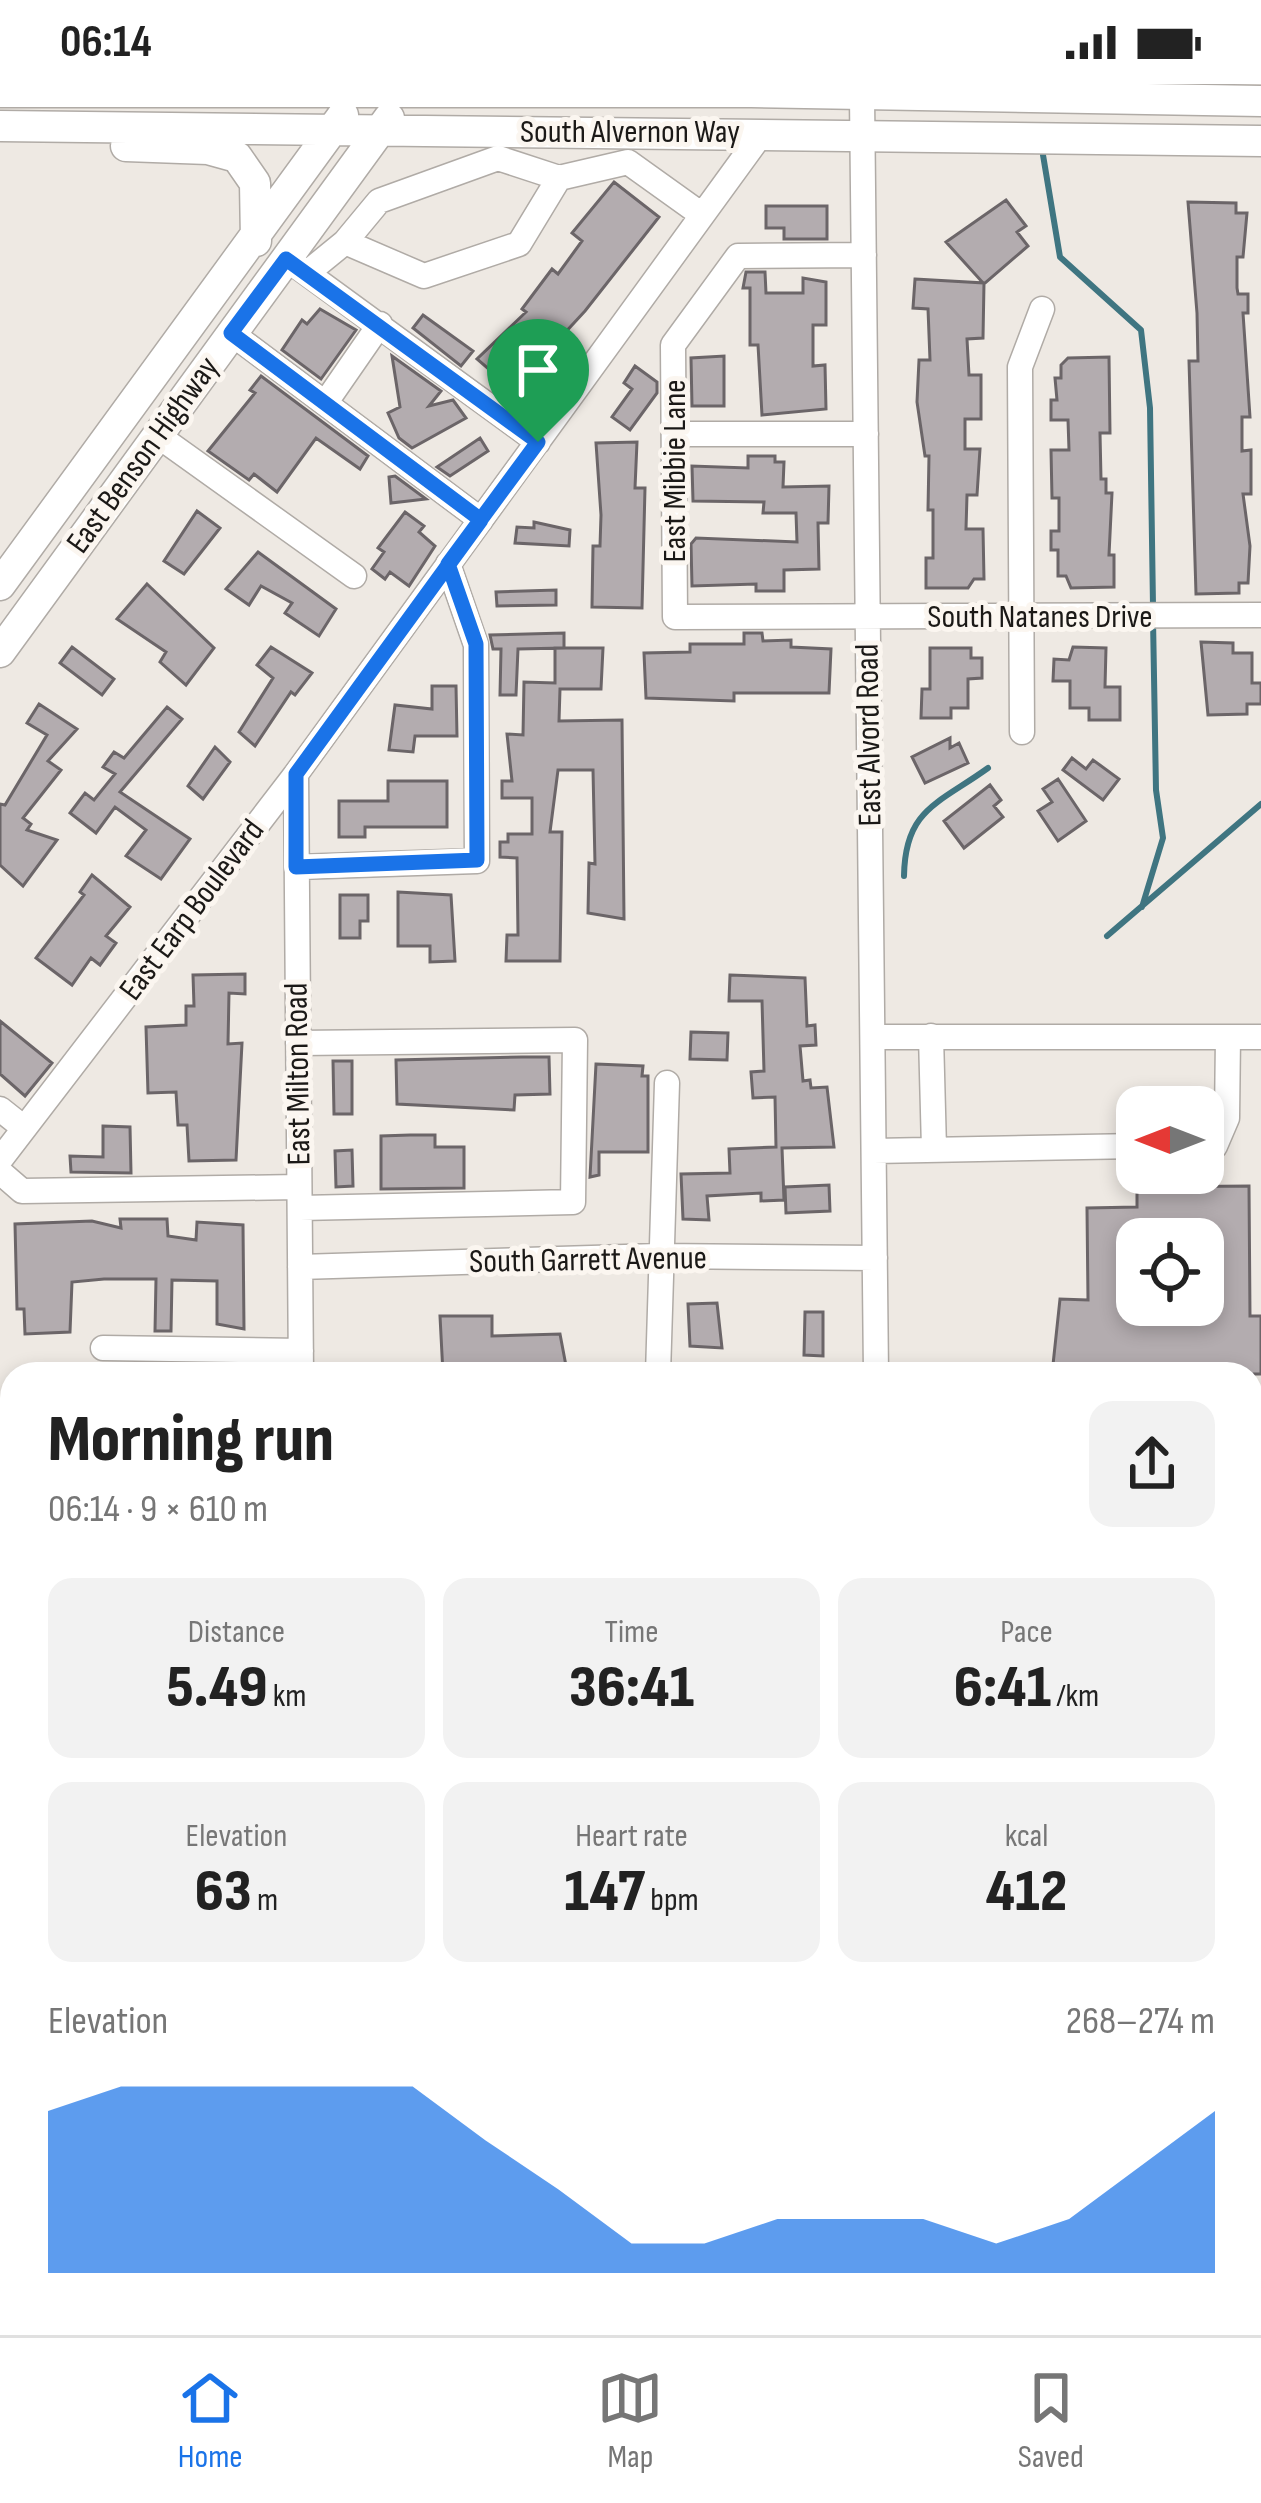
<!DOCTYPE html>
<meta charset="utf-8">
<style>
:root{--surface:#fff;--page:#f2f2f2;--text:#222;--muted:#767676;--line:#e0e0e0;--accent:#1a73e8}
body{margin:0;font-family:"Sofia Sans Condensed",sans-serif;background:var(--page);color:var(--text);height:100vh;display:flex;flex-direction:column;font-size:45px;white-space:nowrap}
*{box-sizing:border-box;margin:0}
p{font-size:39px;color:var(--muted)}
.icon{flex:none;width:66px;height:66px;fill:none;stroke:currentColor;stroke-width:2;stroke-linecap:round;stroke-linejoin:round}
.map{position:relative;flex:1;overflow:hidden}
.sheet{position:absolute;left:0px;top:1278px;width:1263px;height:975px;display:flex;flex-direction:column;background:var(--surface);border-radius:36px 36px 0 0;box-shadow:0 6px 18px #0003}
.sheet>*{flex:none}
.needle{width:78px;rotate:270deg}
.controls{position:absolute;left:1116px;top:1002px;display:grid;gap:24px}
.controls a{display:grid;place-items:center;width:108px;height:108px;border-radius:24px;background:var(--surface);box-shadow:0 6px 18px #0003;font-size:60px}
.pin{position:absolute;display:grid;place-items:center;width:102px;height:102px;color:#fff;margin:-123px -51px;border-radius:50% 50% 50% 0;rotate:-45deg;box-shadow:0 0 12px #0007}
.pin .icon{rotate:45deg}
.round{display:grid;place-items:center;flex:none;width:126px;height:126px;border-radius:24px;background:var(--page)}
.summary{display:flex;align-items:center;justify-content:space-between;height:204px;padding:0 48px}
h1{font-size:66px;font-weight:800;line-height:90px}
.stats{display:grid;grid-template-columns:repeat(3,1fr);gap:18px;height:204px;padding:12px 48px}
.stats div{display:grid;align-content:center;border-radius:24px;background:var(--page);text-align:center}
.stats b{font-size:60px;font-weight:800}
.stats small{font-size:33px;font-weight:400}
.stats p{font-size:33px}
.chart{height:336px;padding:24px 48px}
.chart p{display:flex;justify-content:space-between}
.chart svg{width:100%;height:216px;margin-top:12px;fill:var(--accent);opacity:.7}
.status{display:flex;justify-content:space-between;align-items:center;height:84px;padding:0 60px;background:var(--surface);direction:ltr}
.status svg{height:33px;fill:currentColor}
.tabs{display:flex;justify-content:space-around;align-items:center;height:168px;border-top:3px solid var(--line);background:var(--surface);font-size:33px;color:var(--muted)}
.tabs a{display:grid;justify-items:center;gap:6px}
.tabs .active{color:var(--accent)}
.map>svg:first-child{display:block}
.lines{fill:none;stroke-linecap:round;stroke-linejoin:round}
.stream{stroke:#3f7581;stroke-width:6}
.building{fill:#b3acaf;stroke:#6b6568;stroke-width:3;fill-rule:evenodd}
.minor-casing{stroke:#b0aba6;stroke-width:27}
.major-casing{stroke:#b0aba6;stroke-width:33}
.minor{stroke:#fff;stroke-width:24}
.major{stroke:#fff;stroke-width:30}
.route-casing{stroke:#fff;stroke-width:24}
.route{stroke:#1a73e8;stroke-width:15}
.labels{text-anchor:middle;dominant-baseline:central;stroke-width:10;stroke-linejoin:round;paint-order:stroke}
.street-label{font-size:33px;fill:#1b1917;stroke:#fbf6f0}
</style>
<div class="status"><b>06:14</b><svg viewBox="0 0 49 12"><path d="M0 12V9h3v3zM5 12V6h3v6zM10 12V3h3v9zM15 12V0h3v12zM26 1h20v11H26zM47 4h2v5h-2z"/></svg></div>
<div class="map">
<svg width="1261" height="2251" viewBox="0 0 1261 2251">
<rect width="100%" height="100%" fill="#eee9e3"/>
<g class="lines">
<!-- stream -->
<path class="stream" d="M1043 71 1060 173 1141 246 1150 324 1153 522
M904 792C905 725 938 720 988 684
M1142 823 1163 754 1156 706 1153 535
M1107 852 1261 720"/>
</g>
<!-- building -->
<path class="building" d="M614 98 659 133 585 227 560 254 556 250 521 313 477 275 526 228 522 225 552 185 558 190 582 157 572 149Z
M1006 116 1026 142 1017 148 1028 162 984 200 946 158Z
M1188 118 1236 119V129H1247L1243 173H1237V204L1238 210H1248V229H1243L1250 333H1242V367L1251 366V410H1243L1250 462 1248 499H1239V509L1196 510 1189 277H1198L1197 229Z
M766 122H827V155H784V144H766Z
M746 188H765L766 209H803V194L826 198V241H813V282L825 281 826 325 762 331 758 261H750V204H743Z
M915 195 984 199 983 254 967 255 969 291H981V335H965V365H980L977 411H967L966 445H983L984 495H974L968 504H926V474H933V426H928L929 372H925L917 318 919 276H930L928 225 913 224Z
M320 225 356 246 321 295 282 266 302 236 307 240Z
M423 231 473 267 461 282 413 244Z
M392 272 441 307 429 322 453 316 466 334 412 364 399 354 388 329 400 323Z
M724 272V322H692L691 274Z
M1109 273 1110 349H1100L1101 395H1106V409H1112L1109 471H1114V503L1071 504 1066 492H1058V466H1051V447H1059V414H1052L1051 366H1069L1068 336H1051V316H1057L1055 294H1061V281L1068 274Z
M635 282 657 298V309L630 346 612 333 632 305 624 299Z
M261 292 368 372 360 385 316 354 277 408 254 390 249 396 208 367 255 309 250 306Z
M480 354 488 367 450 392 437 383Z
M637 358 635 404H645L642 524 592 523 593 462H600L601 431 596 359Z
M748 372H775V378H784L783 403 829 402 828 439H818L819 485 784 486V507H756V500L692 502 691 460 696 454 797 458 796 429H763L764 418 693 417 692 382 748 384Z
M395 392 426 415 391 419 389 393Z
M197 427 220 444 184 490 164 477Z
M405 428 424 442 419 448 435 462 409 502 390 488 385 495 372 485 384 468 378 464Z
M534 438 570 446 569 462 515 459 517 443 534 444Z
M258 468 336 525 319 552 285 529 292 519 261 502 249 521 226 505Z
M147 500 214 564 186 601 160 578 166 568 117 535Z
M556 506V521L497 522 496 508Z
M564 549V564L518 565 516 611H500L501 565H493L490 551Z
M744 549H762L763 557 791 556V563L831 565 829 609H734V617L646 614 644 569 690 568V560H744Z
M1201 558 1233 559V569H1252V599H1261V620H1247V630L1208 631Z
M72 563 114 595 102 611 60 579Z
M271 563 312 589 295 611 291 608 255 662 239 648 273 594 257 581Z
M1073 563 1106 564 1105 603H1120V636H1089V624H1070V597H1053L1054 575 1069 576Z
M555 564H603L601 605H560L559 637 622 636 624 835 588 829 589 779 595 780 593 686H558L550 748H562L560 877H506L507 851H518L517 774 500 773V758H508V750H532V714H502V697H512L507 650 523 651 524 598 555 599Z
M930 564H971V574H982V594L968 595V624H951V634H921L922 605H930Z
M432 602H456L457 652H415L413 668 389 666 395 621 432 625Z
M39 620 77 645 48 677 61 686 23 734 31 740 27 746 57 756 23 802 0 781V720L5 721 47 651 27 639Z
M167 623 182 635 120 708 190 755 161 795 126 772 146 746 115 723 96 749 70 729 85 709 94 716 115 690 103 683 114 668 124 674Z
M950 654V664L959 659 968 679 925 699 912 673Z
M215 663 230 678 203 715 188 702Z
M1072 674 1086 685 1093 676 1119 695 1103 716 1063 686Z
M1058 695 1086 737 1058 757 1038 727 1052 718 1043 705Z
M388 697H447V743H365V753H339V717H388Z
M990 701 1001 716 994 722 1003 733 964 764 944 737Z
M92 791 130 823 106 852 116 859 100 881 91 874 72 901 36 874 84 811 80 808Z
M398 808 451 811 455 877 430 878V862H398Z
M340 811H368V837H360V854H340Z
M245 890V910L229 909 228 960 242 959 236 1076 189 1077 187 1041H178L176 1008 148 1009 146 943 186 941V922H194L193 891Z
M730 891 805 894 807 942 815 941 816 961 800 962 803 997 810 996 811 1004 827 1003 834 1063 782 1064 784 1116 761 1117V1109L707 1112 709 1136 683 1135 681 1090 730 1089 729 1065 776 1063 775 1013 753 1014 751 988 764 987 762 917H729Z
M0 937 52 979 25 1012 0 990Z
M691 948 728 949 727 976 690 975Z
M522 973H549L550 1010 515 1011 514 1026 397 1020 396 976Z
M333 977H352V1030H334Z
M596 980 643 982 642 992H648V1068H599V1091L590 1093Z
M103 1042 130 1043 131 1089 71 1088 70 1072 103 1073Z
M410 1051H435V1063H464V1104L381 1105V1052Z
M352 1066 353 1102 336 1103 335 1067Z
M829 1101 830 1127 786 1129 785 1103Z
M1249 1102 1250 1232H1261V1290H1052L1060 1215 1088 1216 1087 1124 1137 1123V1103ZM1137 1155H1203V1230H1137Z
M120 1135H167L168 1152 196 1156 197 1138 243 1141 244 1245 217 1240V1197L172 1196 171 1247H155L156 1195H104L72 1198 70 1248 25 1250 24 1225H17L15 1140 92 1137 121 1144Z
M717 1219 722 1264 690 1262 688 1220Z
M805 1228H823V1272L804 1271Z
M440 1232H492V1252L560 1250 567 1287 443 1290Z"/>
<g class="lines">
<!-- minor casing -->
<g class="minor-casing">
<path id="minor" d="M862 13 876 1290
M345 158 379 117 498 74 559 94
M864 171 738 172 673 261 675 533 1261 531
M297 182 538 358
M307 189 345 158 424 192 519 160 559 94 628 78 702 131
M231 249 481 436
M326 318 380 240
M677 350H866
M157 351 354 492
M1022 648 1020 283 1042 225
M296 690 301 1290
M297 783 477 777 476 561 448 480
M931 952 934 1065
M873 953H1261
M298 959 575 956 573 1118 300 1124
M0 1025 24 1044
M1203 1062H1215L1227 1034 1228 953
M874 1067 1137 1062
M0 1076 296 690 762 49
M0 1088 22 1107 299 1103
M300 1183 658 1172 875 1174
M103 1264 301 1267
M658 1290 667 999
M1251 1596 1261 1581
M0 1750H12
M1251 1930H1261
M307 2241V2251
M792 2241V2251
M886 2241 887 2251
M99 2251V2241
M203 2251V2241"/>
</g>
<!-- major casing -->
<g class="major-casing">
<path id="major" d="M0 8H751L1261 17
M0 42 1261 57
M126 62 208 65 237 73 255 99 256 157
M0 501 343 31
M0 568 389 34"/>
</g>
<!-- minor -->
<use href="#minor" class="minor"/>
<!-- major -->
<use href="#major" class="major"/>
</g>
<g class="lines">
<!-- route casing -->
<g class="route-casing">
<path id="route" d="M538 358 286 175 231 249 481 436 296 690V783L477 776 476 560 448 480 538 358"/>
</g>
<!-- route -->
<use href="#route" class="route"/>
</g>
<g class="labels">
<!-- street labels -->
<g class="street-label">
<text x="630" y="48">South Alvernon Way</text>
<text transform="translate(143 371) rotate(-54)">East Benson Highway</text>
<text transform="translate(675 387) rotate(-90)">East Mibbie Lane</text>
<text x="1040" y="533">South Natanes Drive</text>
<text transform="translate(869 651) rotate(-91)">East Alvord Road</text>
<text transform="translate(192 826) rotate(-53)">East Earp Boulevard</text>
<text transform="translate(298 990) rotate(-91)">East Milton Road</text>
<text transform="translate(588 1176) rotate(-1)">South Garrett Avenue</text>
</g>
</g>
</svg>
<div class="controls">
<a><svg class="needle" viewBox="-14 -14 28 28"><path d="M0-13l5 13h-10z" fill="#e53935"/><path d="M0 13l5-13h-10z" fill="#767676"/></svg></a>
<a><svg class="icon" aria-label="locate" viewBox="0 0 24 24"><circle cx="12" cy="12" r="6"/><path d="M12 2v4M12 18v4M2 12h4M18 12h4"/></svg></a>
</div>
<div class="pin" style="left:538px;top:358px;background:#1e9e55"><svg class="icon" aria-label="arrive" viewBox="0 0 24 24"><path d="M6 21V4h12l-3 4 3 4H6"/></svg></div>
<section class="sheet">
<div class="summary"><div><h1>Morning run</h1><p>06:14 · 9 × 610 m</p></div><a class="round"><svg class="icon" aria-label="share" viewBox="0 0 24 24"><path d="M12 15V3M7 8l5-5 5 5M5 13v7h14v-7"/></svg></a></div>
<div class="stats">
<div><p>Distance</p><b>5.49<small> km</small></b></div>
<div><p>Time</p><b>36:41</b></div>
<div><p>Pace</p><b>6:41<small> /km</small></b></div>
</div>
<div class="stats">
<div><p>Elevation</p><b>63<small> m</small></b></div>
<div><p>Heart rate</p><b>147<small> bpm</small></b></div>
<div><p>kcal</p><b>412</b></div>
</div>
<div class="chart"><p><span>Elevation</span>268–274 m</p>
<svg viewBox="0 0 160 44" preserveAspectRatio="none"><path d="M0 44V11L10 6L20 6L30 6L40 6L50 6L60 17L70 27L80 38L90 38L100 33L110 33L120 33L130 38L140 33L150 22L160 11V44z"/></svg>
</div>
</section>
</div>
<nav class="tabs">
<a class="active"><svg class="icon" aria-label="home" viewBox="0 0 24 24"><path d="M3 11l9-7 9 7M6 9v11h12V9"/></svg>Home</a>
<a><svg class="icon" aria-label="map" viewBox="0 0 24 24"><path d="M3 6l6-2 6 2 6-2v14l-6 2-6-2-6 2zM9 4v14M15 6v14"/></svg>Map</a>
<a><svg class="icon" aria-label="saved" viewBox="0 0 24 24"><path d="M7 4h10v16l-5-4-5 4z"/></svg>Saved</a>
</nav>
